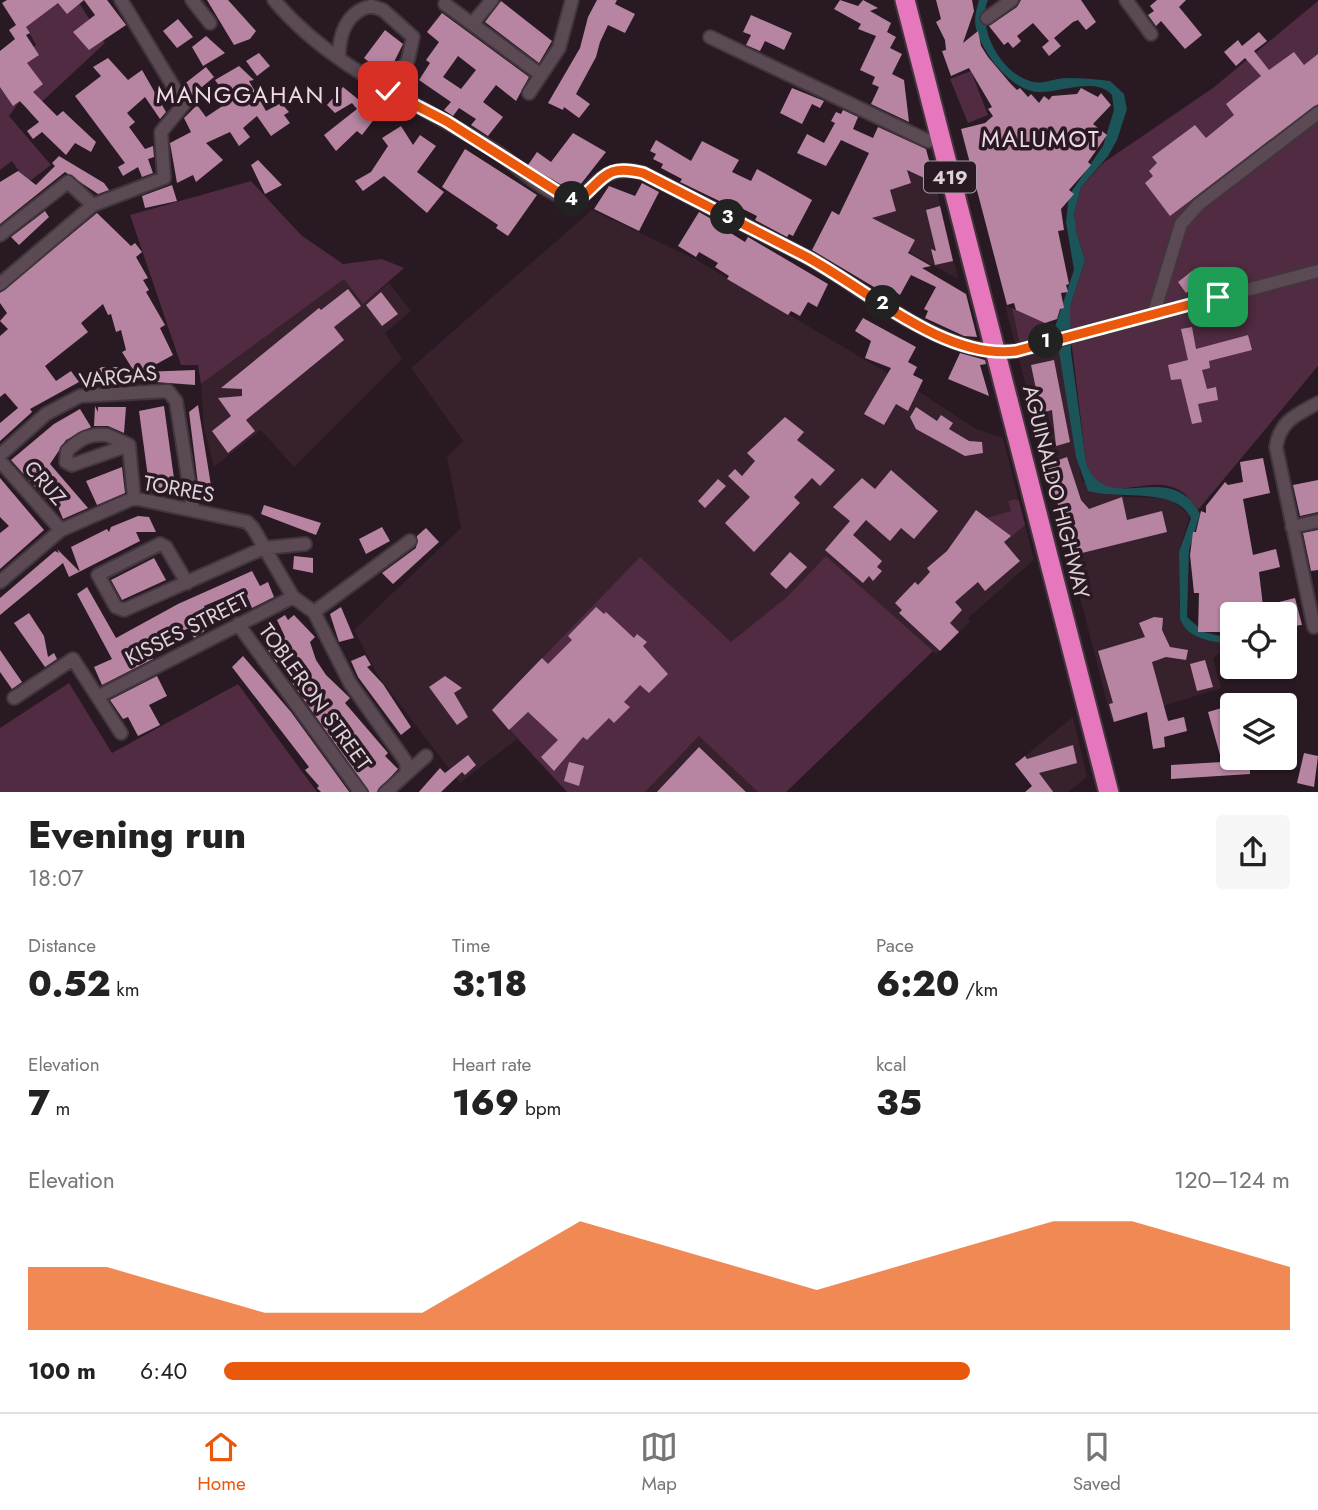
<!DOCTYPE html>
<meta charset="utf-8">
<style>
:root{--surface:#fff;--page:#f6f6f6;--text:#222;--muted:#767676;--line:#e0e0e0;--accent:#ea580c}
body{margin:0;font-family:Jost,sans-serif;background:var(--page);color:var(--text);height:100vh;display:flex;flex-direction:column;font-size:26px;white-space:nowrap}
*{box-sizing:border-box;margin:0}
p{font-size:23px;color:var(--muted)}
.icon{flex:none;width:38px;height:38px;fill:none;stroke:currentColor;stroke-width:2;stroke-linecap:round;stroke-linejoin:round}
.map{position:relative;height:792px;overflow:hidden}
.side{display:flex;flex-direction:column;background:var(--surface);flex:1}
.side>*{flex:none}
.tools{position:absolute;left:1220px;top:602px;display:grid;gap:14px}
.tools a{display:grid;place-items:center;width:77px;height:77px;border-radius:7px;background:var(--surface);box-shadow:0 2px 5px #0004;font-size:35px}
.pin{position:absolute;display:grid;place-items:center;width:60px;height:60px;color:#fff;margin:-30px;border-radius:14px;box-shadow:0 4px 10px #0006}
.km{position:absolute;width:35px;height:35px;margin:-18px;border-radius:50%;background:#222;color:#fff;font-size:19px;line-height:35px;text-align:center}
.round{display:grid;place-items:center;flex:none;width:74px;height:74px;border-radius:7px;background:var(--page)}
.head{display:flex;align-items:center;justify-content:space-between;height:119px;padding:0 28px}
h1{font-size:38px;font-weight:800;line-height:52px}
.metrics{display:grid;grid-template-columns:repeat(3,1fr);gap:10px;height:119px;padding:7px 28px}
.metrics div{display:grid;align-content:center}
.metrics b{font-size:35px;font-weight:800}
.metrics small{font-size:19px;font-weight:400}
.metrics p{font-size:19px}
.chart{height:196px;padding:14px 28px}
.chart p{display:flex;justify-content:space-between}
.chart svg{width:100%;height:126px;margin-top:7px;fill:var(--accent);opacity:.7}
ul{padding:0 28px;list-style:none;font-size:23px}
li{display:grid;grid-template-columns:112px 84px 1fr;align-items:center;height:52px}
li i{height:18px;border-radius:9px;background:var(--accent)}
.menu{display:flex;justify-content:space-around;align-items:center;height:98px;border-top:2px solid var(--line);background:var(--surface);font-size:19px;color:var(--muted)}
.menu a{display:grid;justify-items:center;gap:4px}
.menu .selected{color:var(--accent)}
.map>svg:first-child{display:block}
.built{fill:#36212d}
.green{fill:#502b41}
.water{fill:#1b5459}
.building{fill:#b785a2;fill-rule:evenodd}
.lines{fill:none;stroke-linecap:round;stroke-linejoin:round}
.minor-casing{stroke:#42363d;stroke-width:16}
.highway-casing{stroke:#42363d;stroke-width:23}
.minor{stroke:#5b4953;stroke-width:12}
.highway{stroke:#e777bc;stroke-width:19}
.route-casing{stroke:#fff;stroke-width:14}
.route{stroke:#ea580c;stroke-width:9}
.labels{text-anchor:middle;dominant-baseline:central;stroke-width:7;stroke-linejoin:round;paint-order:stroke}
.shield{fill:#291923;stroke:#a79aa2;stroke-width:2}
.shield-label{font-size:19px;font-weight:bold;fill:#ddd2d8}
.street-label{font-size:21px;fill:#ddd2d8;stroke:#291923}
.neighbourhood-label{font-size:23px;letter-spacing:2px;fill:#f1dae6;stroke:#291923}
</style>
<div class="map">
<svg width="1318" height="793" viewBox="0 0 1318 793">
<rect width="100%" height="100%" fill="#291923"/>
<!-- built -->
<path class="built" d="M869 153 935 183 958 279 839 215Z
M592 210 695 259 918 391 976 429 1003 438 1034 560 968 618 970 622 936 654 933 651 786 792H567L517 739 460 783 378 676 354 630 461 528 447 457 463 441 411 368Z
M344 278 363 304 389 283 411 311 385 333 402 359 294 467 261 430 214 467 204 429 201 384Z
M1005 305 1055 327 1082 482 1126 497 1168 498 1190 515 1179 552V608L1198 638 1231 645 1213 658 1221 688 1112 722Z
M1073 717 1087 777 1068 792H1038L1015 764Z"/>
<!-- green -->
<path class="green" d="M36 0H77L105 43 33 110 19 102 9 116 51 165 27 183 12 161 0 170V74L36 45 19 14Z
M1318 1V366L1198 510C1192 503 1187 494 1179 490 1145 471 1104 513 1086 462L1070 331V307L1085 260 1077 235 1074 214 1081 187 1103 163 1213 88Z
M971 71 988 115 968 123 950 79Z
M251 181 301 235 343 264 382 259 404 268 363 304 344 279 201 384 198 365H181L130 215Z
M1012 308 1048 324V336L1020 344Z
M1015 499 1019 501 1025 525 1011 537 987 518 1011 511 1008 501Z
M826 556 933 651 786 792H758L699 736 645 792H567L492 710 640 557 731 642 787 597Z
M69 683 112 753 238 684 317 792H0V728Z"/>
<!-- water -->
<path class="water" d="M979 0H988C976 28 1002 76 1034 82 1045 84 1055 78 1066 78 1081 78 1096 79 1110 81L1124 94 1127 109 1117 140 1108 156 1081 187 1074 214 1077 235 1085 260 1070 307 1071 352 1086 462C1106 520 1170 455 1200 514L1189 550 1187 617 1204 632 1232 639V645C1211 640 1189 641 1180 619L1179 552 1191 518C1175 486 1118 500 1088 491L1076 457 1055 327 1074 270 1066 222 1069 195 1103 146 1114 110 1112 95C1097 76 1058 93 1038 92 1010 91 977 47 975 22 975 14 977 7 979 0Z"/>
<!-- building -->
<path class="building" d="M7 0H107L126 25 89 50 73 32 95 15 84 0 67 14 58 3 26 27 30 33 26 35 39 55 27 63 43 84 33 92 57 116 63 111 96 142 91 152 75 143 66 155 42 132 33 139 27 131 39 122 20 101 13 106 0 87V51L15 39 9 30 16 25 2 3Z
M207 0H228L256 31 250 39 234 45Z
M597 0H617L615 4 635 14 625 33 608 25 600 42 596 57 576 94 590 104 579 118 564 107 563 110 548 103 580 48 588 17Z
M840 0 858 6 863 0 878 8 870 11 891 23 887 32 896 37 890 48 902 54 892 74 904 80 909 122 871 104 879 87 872 84 875 77 860 70 876 36 858 29 861 24 834 9Z
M936 0H972L974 11 963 43 978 31 981 46 988 57 1010 83 1017 90 1020 88 1028 97 1031 94 1039 103 1044 96 1049 100 1052 96 1077 94 1081 88 1098 97 1101 93 1111 105 1093 124 1107 135 1088 162 1091 165 1069 190 1074 194 1061 209 1064 230 1058 231 1069 284 1066 285 1068 292 1061 293 1064 308 1060 309 1057 319 1045 323 1016 310 1014 303 1007 305 961 129 985 123 993 116 988 109 992 107 969 68 951 76 942 51 946 50 945 40 936 22 941 19Z
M1021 0H1081L1096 22 1086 30 1078 20 1073 22 1054 38 1061 46 1049 56 1042 47 1049 41 1033 23 1017 36 1021 41 1013 48 1008 42 1004 45 989 26 1017 7Z
M1157 0H1186L1179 7 1202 35 1185 49 1161 21 1156 26 1148 15 1154 11 1150 6Z
M501 1 552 41 539 63 485 22Z
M442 13 529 77 516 101 496 85 483 102 503 117 488 136 471 125 476 119 459 108 453 116 444 110 451 102 419 80 430 63 426 60 439 42 427 32ZM458 56 476 70 461 89 443 77Z
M751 15 792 33 784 50 765 41 760 51 746 45 751 35 743 32Z
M178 19 193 37 177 48 163 31Z
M385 30 403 44 387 76 364 58Z
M1259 32 1267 41 1254 51 1269 70 1294 52 1304 65 1318 54V104L1170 216 1145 183 1153 176 1149 171 1157 163 1152 157 1195 125 1206 138 1234 115 1226 104 1261 76 1245 58 1236 66 1224 52 1238 40 1242 46Z
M206 36 225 53 203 66 192 47Z
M259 53 270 66 257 76 246 61Z
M108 58 128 80 142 70 166 112 160 119 145 97 127 113 135 122 129 127 145 149 153 146 154 157 148 159 153 173 142 177 138 167 123 176 118 167 125 163 75 96 101 76 93 67Z
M239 66 254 80 249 81 266 111 281 103 289 112 284 115 290 123 271 136 257 116 243 128 250 137 239 146 230 132 206 143 223 160 196 182 193 175 177 183 170 143 191 132 184 118 197 105 206 117 230 101 215 80Z
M206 67 214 77 190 97 183 85Z
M343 87 364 104 371 95 385 105 362 135 357 131 336 151 324 135 357 109 352 103 335 113 327 105Z
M792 88 824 101 820 108 812 104 802 124 780 113Z
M843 110 858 117 853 129 873 138 878 127 926 149 935 183 907 170 911 183 890 190 896 211 872 218 915 240 908 253 931 266 922 268 966 294 977 337 964 336 925 318 928 311 924 309 936 287 911 275 900 295 897 293 894 299 812 250 832 211 839 215 869 153 841 140 826 166 797 153 807 134 824 143 835 123 831 121 836 112 841 114Z
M401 126 413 145 420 135 436 146 417 172 444 192 427 213 384 176 363 191 355 181 371 172 388 146 382 138Z
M573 133 606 152 577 189 570 190 528 165 537 152 551 162Z
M656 140 691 161 702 141 739 160 732 172 751 181 757 169 812 200 793 236 789 234 787 237 755 220 757 216 737 206 736 209 680 182 682 179 661 168 663 164 653 159 656 154 650 151Z
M465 149 537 195 508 236 496 228 498 225 442 187Z
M59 156 104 183 109 190 98 194 65 172 0 224V182L18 171 36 185 55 166 52 163Z
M258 160 282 185 265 194 251 165Z
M642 183 659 192 639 231 594 209 609 186 635 196Z
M172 185 177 201 145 208 142 196Z
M940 206 953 261 935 265 931 249 936 251 926 210Z
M45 211 49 217 19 245 11 237Z
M699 212 731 230 729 232 745 242 748 237 828 284 817 307 808 302 800 316 791 311 788 315 727 279 729 276 715 267 718 263 699 252 696 257 678 246Z
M97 213 131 246 135 243 142 252 136 257 148 278 143 280 149 290 146 292 165 325 160 328 173 355 142 372 195 370V385L129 380V373L128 379H98V369L102 367H129V373H135L122 352 126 350 121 330 116 332 111 314 108 315 103 304 81 323 88 332 45 366 56 381 71 371 79 382 30 409 32 412 0 441V423L18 408 5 393 0 397V336L8 329 0 321 7 313 0 303V293Z
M1192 271 1201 281 1186 293 1178 282Z
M348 289 361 306 334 327 344 340 246 420 255 431 228 453 212 431 231 416 218 398 242 396V389L221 388 319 308 321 310Z
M381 292 398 314 382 326 366 305Z
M863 318 916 347 908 362 917 367 913 375 923 380 908 411 896 404 884 425 864 414 891 368 865 358 871 341 855 331Z
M1192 327 1196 349 1248 335 1252 350 1209 361 1210 368 1202 370 1207 389 1216 387 1218 400 1198 404 1202 422 1192 424 1181 379 1171 380 1168 365 1188 360 1181 329Z
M960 353 985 360 986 364 980 365 989 396 948 379Z
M1054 360 1070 442 1056 446 1052 410 1034 415 1032 405 1039 403 1031 365Z
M198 405 213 498 200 500 189 412Z
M95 406 98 412V407H126L124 433 108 426H94Z
M164 406 176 493 164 495 150 492 139 411Z
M916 407 937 421 941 415 953 423 949 429 969 441 982 442 983 453 965 456 916 429 910 417Z
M80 409 91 427 66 440 50 464 88 508 63 519 56 502 52 506 11 460 54 424Z
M785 417 804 432 797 440 835 470 820 486 812 478 794 497 800 503 754 552 725 523 750 497 728 476 735 469 742 476 755 461 747 453Z
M1067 457 1081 500 1089 509 1122 497 1127 520 1162 511 1167 532 1078 554 1070 520 1063 523 1047 464Z
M1263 458 1270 493 1243 499 1253 555 1276 549 1280 567 1259 572 1263 606 1295 598 1302 625 1284 627V614L1246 612 1232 614V632H1198L1199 593H1194L1190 555 1193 532H1196L1201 511 1206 513V506L1225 482 1228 485 1243 482 1240 462Z
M122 467 125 493 97 505 86 481Z
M891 470 938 511 914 539 901 528 890 541 866 520 853 535 882 561 877 567 882 571 873 581 869 576 863 583 825 550 850 521 833 507 862 478 875 489Z
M0 478 44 530 0 569V533L9 526 0 517Z
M718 479 726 486 705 508 698 501Z
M1318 480V512L1300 516 1293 485Z
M264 505 321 523 316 535 261 514Z
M976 510 1011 536 1004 542 1020 561 985 591 978 582 955 602 962 610 950 623 959 632 940 651 899 613 902 610 895 603 915 582 918 585 930 572 927 568 947 551Z
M138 516 149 517 156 532H136L140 541 69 577 63 563 0 615V598L55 551 59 553 57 549 80 572 71 547 107 529 109 532 111 527Z
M382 527 390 541 366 554 359 539Z
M426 528 439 542 393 584 382 573 416 548 417 536Z
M1318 530V570L1311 571 1303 533Z
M790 552 807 567 786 589 770 574Z
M294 556 313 558V573L293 569Z
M154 558 166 580 122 600 111 580Z
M252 571 260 586 268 582 274 597 252 608 244 589 204 606 212 626 194 638 189 628 172 636 174 642 152 656 153 659 102 685 94 667 112 659 77 594 87 587 116 638 178 604Z
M341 607 354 638 339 642 330 614Z
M596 607 604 614 606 612 634 638 637 634 647 642 643 646 668 674 649 693 640 685 624 702 630 707 614 723 609 718 587 740 583 737 554 771 541 757 558 740 528 712 509 730 492 710 542 658 548 664 572 640 568 636Z
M29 613 44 636 48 657 54 653 57 659 45 667 14 623Z
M285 615 288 620 294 615 315 637 310 642 316 660 326 675 350 698 345 703 388 753 385 756 398 769 376 793H370L290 680 307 667 291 650 277 663 268 650 285 637 277 620Z
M1154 617 1163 618 1162 630 1170 647 1188 650 1186 660 1166 657 1152 662 1168 721 1184 717 1187 731 1164 737 1165 747 1153 749 1147 712 1114 722 1109 704 1113 703 1098 651 1145 637 1139 623Z
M0 650 22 682 12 689 0 672Z
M365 655 371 665 367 667 383 684 411 727 401 735 358 677 351 661Z
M243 656 291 712 350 793H322L317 788 319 786 305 770 309 767 232 667Z
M1205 660 1213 687 1197 691 1190 664Z
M157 676 167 696 149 705 160 725 138 736 128 717 123 719 110 700Z
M445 676 462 688 454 693 468 717 457 725 429 687Z
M1232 705V758H1241L1243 765H1250V774L1171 779V765L1222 762 1208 712Z
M1073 745 1077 763 1039 773 1054 793H1024L1032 786 1015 764 1025 756 1027 759Z
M699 747 747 793H656Z
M1304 753 1318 756 1314 787 1297 783Z
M468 755 476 765 465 775 462 772 440 793H418L440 768 445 773Z
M569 762 584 766 579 786 564 781Z"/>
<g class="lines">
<!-- minor casing -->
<g class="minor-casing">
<path id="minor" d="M192 0 210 23
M274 0C333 71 421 103 497 152 518 166 543 193 569 199 593 204 592 160 643 173 697 201 751 228 805 256 867 290 944 359 1016 351L1318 271
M1126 0 1151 34
M445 4 541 75
M987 18 1012 0
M472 24 492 0
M710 37 928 141 939 137
M339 57C339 35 346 12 371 6L383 10 413 37 408 60 388 91
M529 93 559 48 572 0
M0 235 68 182 93 205
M0 284 93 205 164 178 161 132 184 104 121 0
M1153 316 1181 224 1199 204 1318 113
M107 435 129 445 72 465 66 462 67 451C80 439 89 433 107 435Z
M129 445 134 498
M0 455 46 414 80 396 168 391 176 401 193 509
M0 461 61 530
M1292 527 1318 521
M0 582 61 530 134 498 247 522 253 528 293 597
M187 583 166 547 160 544 98 575 116 607 124 610 264 548 305 544
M293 597 314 612 350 683 406 762 407 772
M314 612 410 541
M238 624 361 793
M1314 627 1276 447C1280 421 1296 415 1318 403
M99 696 293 597
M14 698 73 659 121 733
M385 793 426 756"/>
</g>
<!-- highway casing -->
<g class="highway-casing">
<path id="highway" d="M905 0 1109 793"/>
</g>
<!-- minor -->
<use href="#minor" class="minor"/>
<!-- highway -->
<use href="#highway" class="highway"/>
</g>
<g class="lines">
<!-- route casing -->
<g class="route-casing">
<path id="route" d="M388 91 446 121 569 199 582 197C605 177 607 164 643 173 697 201 751 228 805 256 867 289 944 360 1016 351L1218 297"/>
</g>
<!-- route -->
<use href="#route" class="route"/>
</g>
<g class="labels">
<!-- shield labels -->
<rect class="shield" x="924" y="161.5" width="52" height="31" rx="5"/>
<g class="shield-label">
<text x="950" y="177">419</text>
</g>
<!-- street labels -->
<g class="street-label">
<text transform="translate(118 377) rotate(-6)">VARGAS</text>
<text transform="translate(45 483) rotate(49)">CRUZ</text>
<text transform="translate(179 489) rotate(10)">TORRES</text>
<text transform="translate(1056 492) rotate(76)">AGUINALDO HIGHWAY</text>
<text transform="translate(187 629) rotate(-27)">KISSES STREET</text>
<text transform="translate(315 697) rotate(54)">TOBLERON STREET</text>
</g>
<!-- neighbourhood labels -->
<g class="neighbourhood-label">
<text x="249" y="95">MANGGAHAN I</text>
<text x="1041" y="139">MALUMOT</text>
</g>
</g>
</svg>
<div class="tools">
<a><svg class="icon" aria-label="locate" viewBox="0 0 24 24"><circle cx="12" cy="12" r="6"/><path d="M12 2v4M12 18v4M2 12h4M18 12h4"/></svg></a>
<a><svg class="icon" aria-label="layers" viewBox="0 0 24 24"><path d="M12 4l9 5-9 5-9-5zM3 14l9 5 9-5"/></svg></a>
</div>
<div class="pin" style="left:1218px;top:297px;background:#1e9e55"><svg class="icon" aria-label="arrive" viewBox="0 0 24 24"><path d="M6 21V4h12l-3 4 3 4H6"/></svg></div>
<div class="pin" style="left:388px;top:91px;background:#d93025"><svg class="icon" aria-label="check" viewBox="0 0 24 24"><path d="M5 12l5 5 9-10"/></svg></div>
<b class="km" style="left:1046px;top:341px">1</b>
<b class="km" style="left:883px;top:303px">2</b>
<b class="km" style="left:728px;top:217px">3</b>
<b class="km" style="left:572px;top:199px">4</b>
</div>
<section class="side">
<div class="head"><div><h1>Evening run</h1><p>18:07</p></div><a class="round"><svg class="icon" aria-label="share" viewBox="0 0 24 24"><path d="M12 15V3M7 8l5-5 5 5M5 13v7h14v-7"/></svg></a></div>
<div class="metrics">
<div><p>Distance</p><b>0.52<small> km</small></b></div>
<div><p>Time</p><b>3:18</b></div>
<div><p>Pace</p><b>6:20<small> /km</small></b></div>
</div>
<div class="metrics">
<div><p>Elevation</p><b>7<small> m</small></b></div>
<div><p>Heart rate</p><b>169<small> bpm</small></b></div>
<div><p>kcal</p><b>35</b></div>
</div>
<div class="chart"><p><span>Elevation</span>120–124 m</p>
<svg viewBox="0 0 160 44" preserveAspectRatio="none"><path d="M0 44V22L10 22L20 30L30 38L40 38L50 38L60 22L70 6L80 14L90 22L100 30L110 22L120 14L130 6L140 6L150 14L160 22V44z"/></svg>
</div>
<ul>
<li><b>100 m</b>6:40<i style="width:70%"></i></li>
</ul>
</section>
<nav class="menu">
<a class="selected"><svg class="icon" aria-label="home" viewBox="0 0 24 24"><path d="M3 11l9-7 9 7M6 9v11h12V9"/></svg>Home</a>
<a><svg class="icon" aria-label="map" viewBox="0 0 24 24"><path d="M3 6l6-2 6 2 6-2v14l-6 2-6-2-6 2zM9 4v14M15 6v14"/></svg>Map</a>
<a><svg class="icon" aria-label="saved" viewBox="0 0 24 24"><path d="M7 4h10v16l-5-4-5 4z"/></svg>Saved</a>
</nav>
